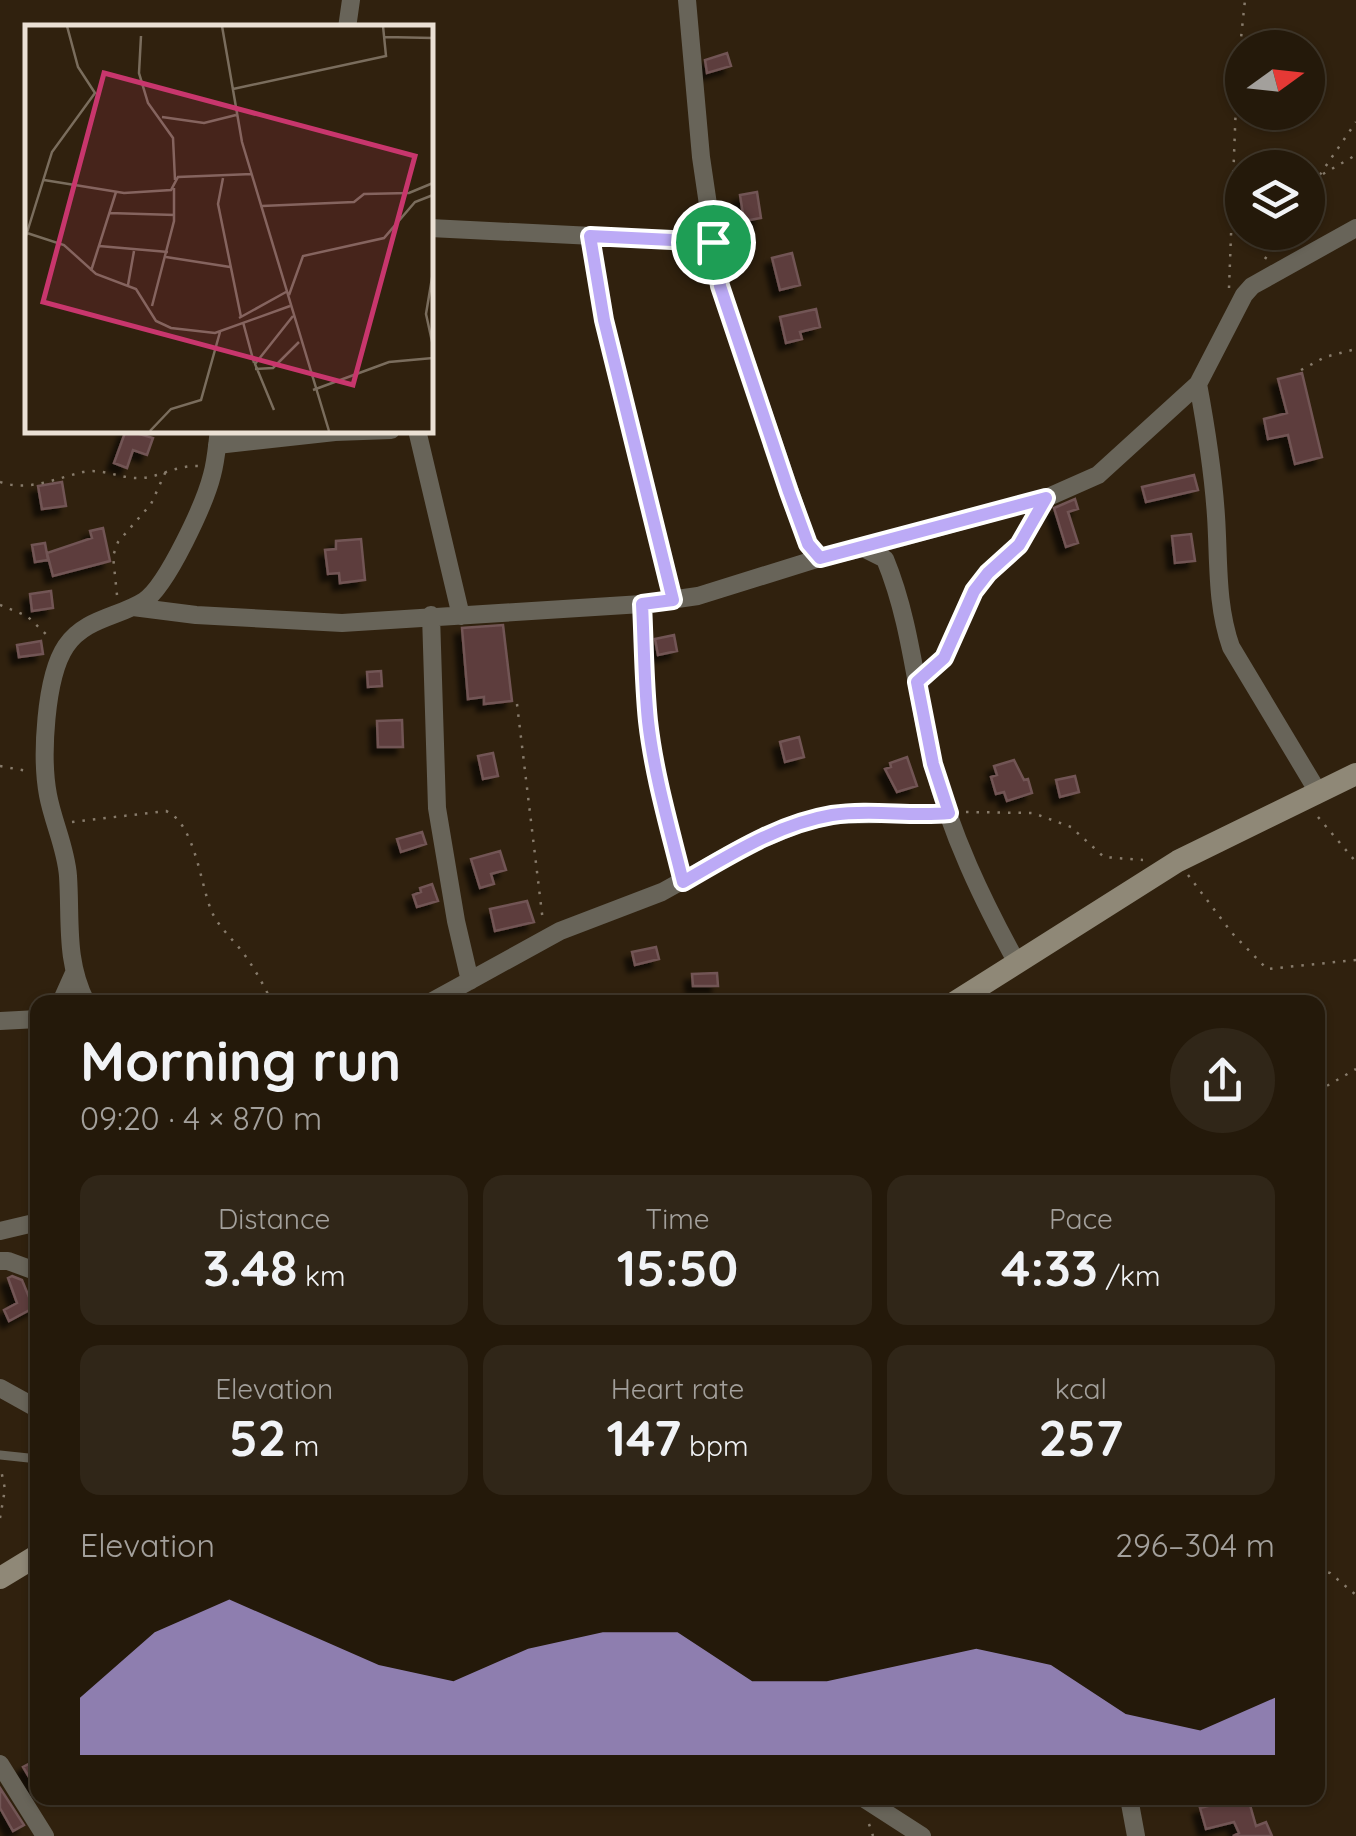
<!DOCTYPE html>
<meta charset="utf-8">
<style>
:root{--surface:#24190a;--page:#302618;--text:#f1f3f6;--muted:#a3a09c;--line:#41382b;--accent:#bcaaf6}
body{margin:0;font-family:Quicksand,sans-serif;background:var(--page);color:var(--text);height:100vh;display:flex;flex-direction:column;font-size:38px;white-space:nowrap}
*{box-sizing:border-box;margin:0}
p{font-size:32px;color:var(--muted)}
.icon{flex:none;width:55px;height:55px;fill:none;stroke:currentColor;stroke-width:2;stroke-linecap:round;stroke-linejoin:round}
.map{position:relative;flex:1;overflow:hidden}
.sheet{position:absolute;left:30px;top:995px;width:1295px;height:810px;display:flex;flex-direction:column;background:var(--surface);border-radius:20px;box-shadow:0 2px 8px #0004,0 0 0 2px var(--line)}
.sheet>*{flex:none}
.needle{width:65px;rotate:75deg}
.controls{position:absolute;left:1225px;top:30px;display:grid;gap:20px}
.controls a{display:grid;place-items:center;width:100px;height:100px;border-radius:50%;background:var(--surface);box-shadow:0 2px 8px #0004,0 0 0 2px var(--line);font-size:50px}
.pin{position:absolute;display:grid;place-items:center;width:85px;height:85px;color:#fff;margin:-42px;border:5px solid #fff;border-radius:50%;box-shadow:0 2px 10px #0007}
.round{display:grid;place-items:center;flex:none;width:105px;height:105px;border-radius:52px;background:var(--page)}
.headline{display:flex;align-items:center;justify-content:space-between;height:170px;padding:0 50px}
h1{font-size:55px;font-weight:700;line-height:75px}
.figures{display:grid;grid-template-columns:repeat(3,1fr);gap:15px;height:170px;padding:10px 50px}
.figures div{display:grid;align-content:center;border-radius:20px;background:var(--page);text-align:center}
.figures b{font-size:50px;font-weight:700}
.figures small{font-size:28px;font-weight:400}
.figures p{font-size:28px}
.chart{height:280px;padding:20px 50px}
.chart p{display:flex;justify-content:space-between}
.chart svg{width:100%;height:180px;margin-top:10px;fill:var(--accent);opacity:.7}
.map>svg:first-child{display:block}
.building{fill:#5d3e3d;stroke:#725555;stroke-width:2.5;filter:url(#shadow)}
.lines{fill:none;stroke-linecap:round;stroke-linejoin:round}
.path{stroke:#877b6b;stroke-width:2.5;stroke-dasharray:2.5 8;stroke-linecap:butt}
.lane{stroke:#686459;stroke-width:9}
.street{stroke:#686459;stroke-width:18}
.secondary{stroke:#8f8877;stroke-width:22}
.route-casing{stroke:#fff;stroke-width:20}
.route{stroke:#bcaaf6;stroke-width:12}
.inset-road{fill:none;stroke:#7a6d5d;stroke-width:2.5}
.view{fill:#c8366d;fill-opacity:0.15;stroke:#c8366d;stroke-width:5}
.inset-edge{fill:none;stroke:#eae0d4;stroke-width:5}
</style>
<div class="map">
<svg width="1356" height="1836" viewBox="0 0 1356 1836">
<defs>
<filter id="shadow"><feDropShadow dx="-7" dy="7" stdDeviation="2.5" flood-color="#0009"/></filter>
</defs>
<rect width="100%" height="100%" fill="#30210e"/>
<!-- building -->
<path class="building" d="M727 53 731 66 707 73 705 60Z
M757 192 761 218 744 221 740 195Z
M792 253 800 285 780 290 772 258Z
M816 309 820 327 800 332 802 339 786 343 780 317Z
M1302 373 1322 457 1295 464 1288 435 1268 439 1264 419 1287 413 1278 379Z
M126 430 153 438 147 455 133 450 127 468 114 463Z
M1194 475 1198 490 1146 502 1142 487Z
M62 482 66 506 42 509 38 486Z
M1075 499 1078 509 1068 512 1078 543 1066 547 1054 508Z
M103 528 110 561 53 576 47 553 92 538 90 531Z
M1191 534 1195 561 1175 563 1172 536Z
M361 539 365 580 340 583 339 573 328 574 325 550 336 549V541Z
M45 543 48 560 35 562 32 545Z
M51 591 53 608 32 611 30 594Z
M503 625 512 701 484 704V697L468 699 462 628Z
M674 635 677 651 658 655 655 639Z
M41 641 43 654 19 657 17 645Z
M381 671 382 686 368 687 367 672Z
M402 720 403 747H378L377 721Z
M799 737 804 757 785 762 780 742Z
M493 753 498 776 483 779 478 756Z
M907 757 917 786 897 792 885 769 891 767 890 763Z
M1014 760 1024 780 1028 779 1032 793 1007 801 1004 792 996 794 991 777 997 775 994 766Z
M1075 776 1079 792 1060 797 1056 780Z
M422 832 426 844 401 852 397 839Z
M500 851 506 870 491 874 494 884 480 888 471 859Z
M432 884 438 901 417 907 413 895 421 892 420 888Z
M527 901 534 922 495 931 490 909Z
M656 947 659 959 635 965 632 952Z
M717 973 718 986H693L692 974Z
M12 1276 22 1280 29 1297 31 1296 37 1306 9 1321 4 1310 17 1303 8 1278Z
M38 1759V1792L23 1767Z
M0 1788 24 1825 13 1831 0 1808Z
M1239 1798H1248L1256 1826 1266 1822 1272 1836H1233L1239 1833 1234 1822 1206 1829 1200 1808Z"/>
<g class="lines">
<!-- path -->
<path class="path" d="M1323 174 1356 155
M1308 192 1356 122
M1265 259 1282 232
M1229 288 1237 76 1245 0
M1301 370 1325 357 1356 349
M0 482C28 492 57 478 83 472 101 468 120 478 137 478 157 479 175 465 198 466
M117 595 113 556 118 542 151 504 166 471
M0 605 27 616 51 639
M643 621 648 724 679 864
M933 670C955 647 958 617 974 591 992 562 1020 549 1036 517
M517 704 543 922
M0 766 27 771
M966 812 1033 813 1071 827 1104 857 1143 860
M1318 817 1356 862
M72 822 166 811C195 824 200 882 211 910 218 927 233 939 244 954 255 969 264 986 272 1002
M1188 875 1232 933 1267 969 1356 960
M1318 1091 1356 1069
M0 1518 5 1489 1 1470
M1318 1570 1330 1573 1356 1595
M869 1824 873 1836"/>
<!-- lane -->
<path class="lane" d="M0 1455 38 1459"/>
<!-- street -->
<path class="street" d="M687 0 701 157 720 286 808 544 820 558 863 548 885 559C912 624 916 696 933 763 950 833 983 901 1017 963
M347 28 351 0
M430 228 713 242
M590 235 604 320 673 600
M1198 384C1206 427 1213 471 1216 516 1219 561 1216 604 1231 647L1318 792
M417 430 461 616
M217 445 335 432 391 430
M863 548 1046 498 1098 475 1198 384 1244 295 1252 286 1356 228
M133 607 196 615 342 623 642 604 698 596 820 558
M431 615 437 808 456 921 470 981
M61 1002 74 973
M86 1002C65 961 71 921 68 876 66 848 53 822 48 795 41 758 45 677 66 646 85 618 119 617 144 601 167 586 205 503 212 475 216 461 217 445 219 430
M431 1002 560 931 662 892 745 846 801 823 833 815 949 813
M0 1021 38 1019
M0 1231 38 1222
M0 1261H8L38 1272
M0 1388 38 1409
M0 1764 45 1836
M863 1798 922 1836
M1129 1798 1136 1836"/>
<!-- secondary -->
<path class="secondary" d="M955 1002 1178 861 1356 774
M0 1578 38 1555"/>
</g>
<g class="lines">
<!-- route casing -->
<g class="route-casing">
<path id="route" d="M590 236 713 242 720 286 789 492 808 544 820 558 1046 498 1019 545 988 573 974 591 944 658 917 682 933 764 949 813C910 817 871 809 832 815 778 824 730 855 683 882 670 829 654 775 648 721 644 682 644 643 642 604L673 600 604 320Z"/>
</g>
<!-- route -->
<use href="#route" class="route"/>
</g>
<!-- overview -->
<g transform="translate(25 25)">
<rect width="408" height="408" fill="#30210e"/>
<path class="inset-road" d="M197 1 217 117 304 406M116 11 114 48 123 78 148 113 150 155M360 12 408 13M208 64 361 31 358 1M137 92 179 98 211 90M198 153 193 179 216 292M19 155 99 168 146 165 153 152 227 149M237 181 329 177 339 169 384 168 408 158M84 188 150 190M2 208 39 220 71 249 111 264 131 296 146 303 190 308 265 281M0 214 27 127 70 68 53 42 42 1M74 221 143 227M141 232 205 242M66 246 91 167M408 247 401 289 408 321M103 260 109 226M264 270 278 231 359 213 390 177 408 170M127 281 149 196V163M214 293 261 267M218 297 229 338M230 344 248 343 274 317M288 365 364 337 408 333M249 385 230 339 268 291M125 406 146 384 176 375 195 307"/>
<path class="view" d="M79 48 390 131 328 360 18 277Z"/>
<rect width="408" height="408" class="inset-edge"/>
</g>
</svg>
<div class="controls">
<a><svg class="needle" viewBox="-14 -14 28 28"><path d="M0-13l5 13h-10z" fill="#e53935"/><path d="M0 13l5-13h-10z" fill="#a3a09c"/></svg></a>
<a><svg class="icon" aria-label="layers" viewBox="0 0 24 24"><path d="M12 4l9 5-9 5-9-5zM3 14l9 5 9-5"/></svg></a>
</div>
<div class="pin" style="left:713px;top:242px;background:#1e9e55"><svg class="icon" aria-label="arrive" viewBox="0 0 24 24"><path d="M6 21V4h12l-3 4 3 4H6"/></svg></div>
<section class="sheet">
<div class="headline"><div><h1>Morning run</h1><p>09:20 · 4 × 870 m</p></div><a class="round"><svg class="icon" aria-label="share" viewBox="0 0 24 24"><path d="M12 15V3M7 8l5-5 5 5M5 13v7h14v-7"/></svg></a></div>
<div class="figures">
<div><p>Distance</p><b>3.48<small> km</small></b></div>
<div><p>Time</p><b>15:50</b></div>
<div><p>Pace</p><b>4:33<small> /km</small></b></div>
</div>
<div class="figures">
<div><p>Elevation</p><b>52<small> m</small></b></div>
<div><p>Heart rate</p><b>147<small> bpm</small></b></div>
<div><p>kcal</p><b>257</b></div>
</div>
<div class="chart"><p><span>Elevation</span>296–304 m</p>
<svg viewBox="0 0 160 44" preserveAspectRatio="none"><path d="M0 44V30L10 14L20 6L30 14L40 22L50 26L60 18L70 14L80 14L90 26L100 26L110 22L120 18L130 22L140 34L150 38L160 30V44z"/></svg>
</div>
</section>
</div>
